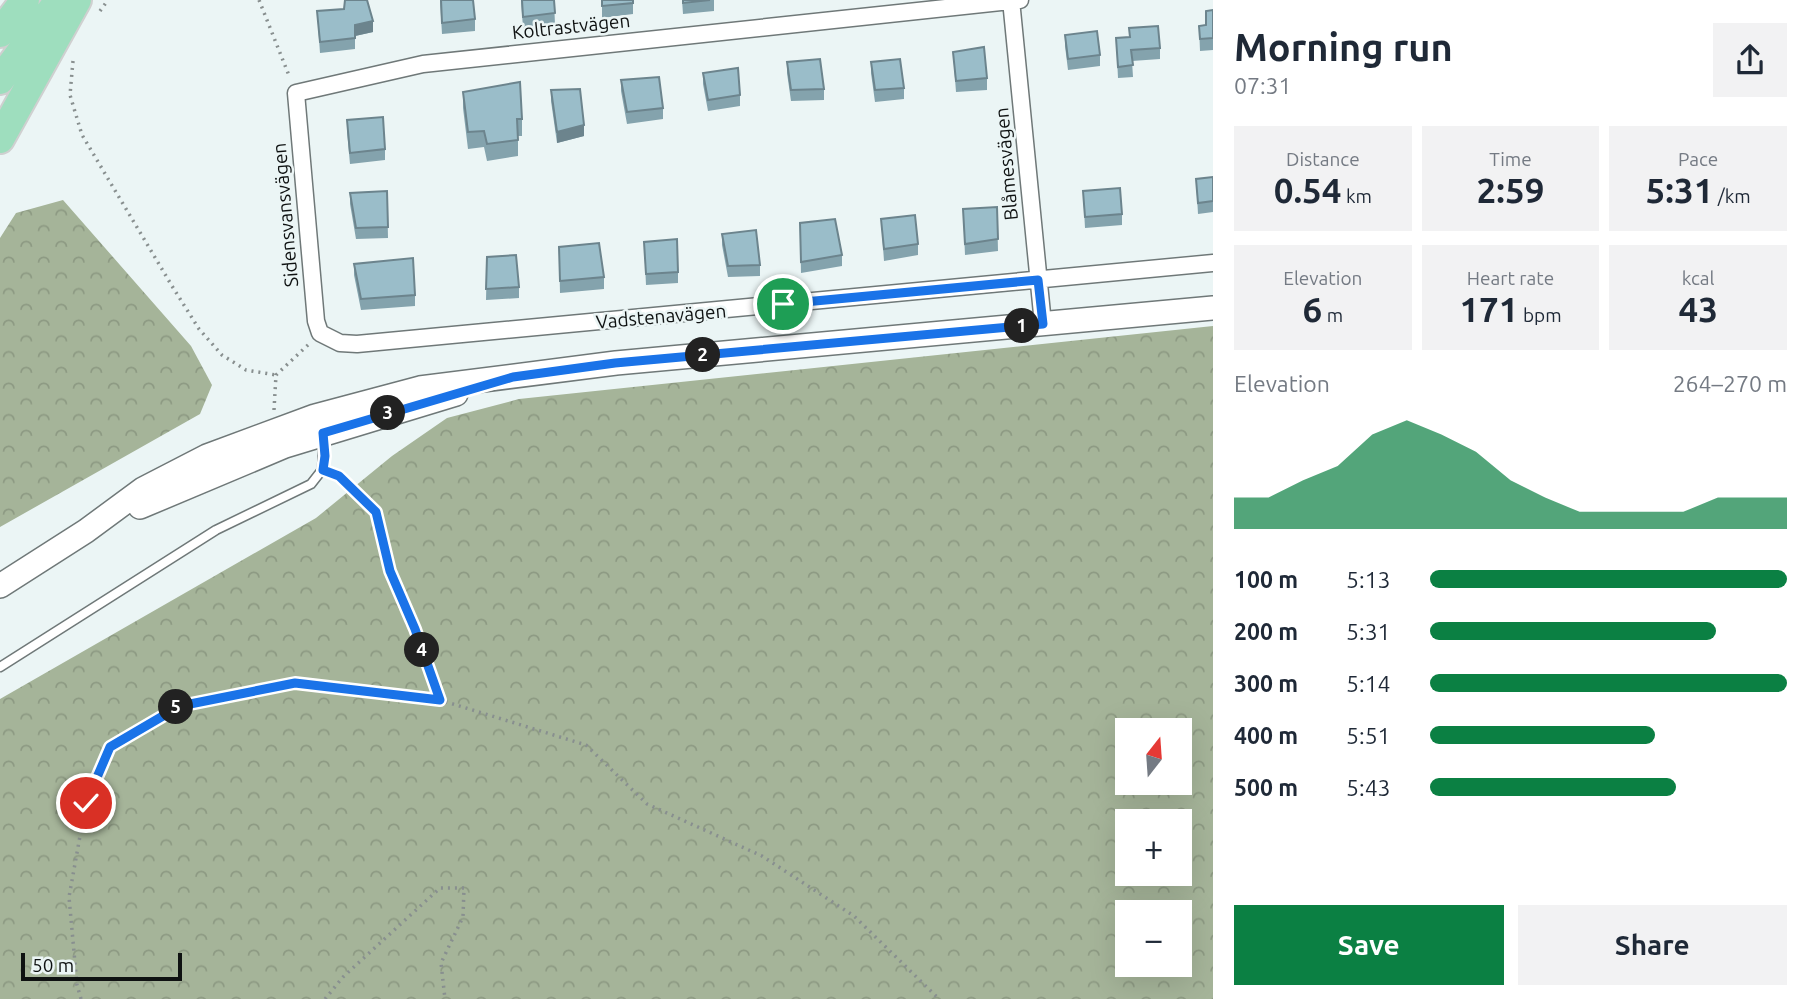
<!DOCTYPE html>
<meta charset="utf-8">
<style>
:root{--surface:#fff;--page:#f2f2f3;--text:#1f2937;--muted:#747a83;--accent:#0b8043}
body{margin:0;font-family:Ubuntu,sans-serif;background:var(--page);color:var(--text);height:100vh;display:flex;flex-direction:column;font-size:26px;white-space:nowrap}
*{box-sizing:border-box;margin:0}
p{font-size:23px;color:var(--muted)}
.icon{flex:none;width:38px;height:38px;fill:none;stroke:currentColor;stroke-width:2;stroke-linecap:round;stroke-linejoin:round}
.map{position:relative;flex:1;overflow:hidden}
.panel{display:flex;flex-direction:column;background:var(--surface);width:595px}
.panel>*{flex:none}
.needle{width:46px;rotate:17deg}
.tools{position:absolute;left:1115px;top:718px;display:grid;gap:14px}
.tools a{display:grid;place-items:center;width:77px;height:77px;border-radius:0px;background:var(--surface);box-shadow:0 7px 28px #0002;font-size:35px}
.scale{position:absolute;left:21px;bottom:18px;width:161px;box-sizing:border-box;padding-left:7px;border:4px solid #0f1212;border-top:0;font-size:19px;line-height:24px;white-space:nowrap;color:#0f1212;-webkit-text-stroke:5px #ebf5f5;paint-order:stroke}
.pin{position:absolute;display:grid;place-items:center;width:60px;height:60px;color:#fff;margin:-30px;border:4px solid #fff;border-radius:50%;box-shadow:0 2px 7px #0007}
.km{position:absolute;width:35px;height:35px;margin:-18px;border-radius:50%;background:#222;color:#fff;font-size:19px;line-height:35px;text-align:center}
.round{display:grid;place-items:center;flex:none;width:74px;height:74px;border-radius:0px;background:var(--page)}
.head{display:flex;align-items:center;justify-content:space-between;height:119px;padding:0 21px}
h1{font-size:38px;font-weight:600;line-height:52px}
.stats{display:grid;grid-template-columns:repeat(3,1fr);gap:10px;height:119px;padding:7px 21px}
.stats div{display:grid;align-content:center;border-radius:0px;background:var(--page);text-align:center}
.stats b{font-size:35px;font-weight:600}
.stats small{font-size:19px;font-weight:400}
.stats p{font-size:19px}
.chart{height:196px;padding:14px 21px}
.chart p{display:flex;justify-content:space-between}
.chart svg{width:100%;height:126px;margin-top:7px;fill:var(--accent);opacity:.7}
.primary-button{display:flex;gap:14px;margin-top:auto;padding:14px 21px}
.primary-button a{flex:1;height:80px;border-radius:0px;background:var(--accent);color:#fff;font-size:28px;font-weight:600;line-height:80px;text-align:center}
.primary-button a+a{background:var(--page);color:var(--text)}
ul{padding:0 21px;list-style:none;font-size:23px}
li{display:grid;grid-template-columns:112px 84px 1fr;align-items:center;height:52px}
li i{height:18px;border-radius:9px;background:var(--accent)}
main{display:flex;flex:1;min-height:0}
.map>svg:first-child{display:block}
.forest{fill:url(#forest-crowns);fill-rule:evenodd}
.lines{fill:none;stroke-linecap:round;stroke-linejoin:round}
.service-casing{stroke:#6f7878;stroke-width:11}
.minor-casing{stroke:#6f7878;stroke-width:19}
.secondary-casing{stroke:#6f7878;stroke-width:26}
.trunk-casing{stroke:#cfd0d0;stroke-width:32}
.path{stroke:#888f8f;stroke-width:3.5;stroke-dasharray:2 5;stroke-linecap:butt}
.service{stroke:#fff;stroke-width:8}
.minor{stroke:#fff;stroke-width:16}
.secondary{stroke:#fff;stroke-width:23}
.trunk{stroke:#9edebe;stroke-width:28}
.wall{fill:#84a3ad}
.shaded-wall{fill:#6c848d}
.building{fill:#9abdc9;stroke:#6c848d;stroke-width:2}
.route-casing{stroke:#fff;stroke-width:14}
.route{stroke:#1a73e8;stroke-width:9}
.labels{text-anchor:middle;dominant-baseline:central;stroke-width:5;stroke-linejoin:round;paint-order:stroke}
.street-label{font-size:19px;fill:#0f1212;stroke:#ebf5f5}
</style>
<main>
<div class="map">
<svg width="1213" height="999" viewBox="0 0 1213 999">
<defs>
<pattern id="forest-crowns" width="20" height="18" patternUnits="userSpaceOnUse" patternTransform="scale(1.75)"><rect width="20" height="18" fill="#a5b499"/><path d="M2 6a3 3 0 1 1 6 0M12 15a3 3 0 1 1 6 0" fill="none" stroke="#8d9a83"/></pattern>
</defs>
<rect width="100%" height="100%" fill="#ebf5f5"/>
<!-- forest -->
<path class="forest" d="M63 200 191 346 212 385 200 414 0 527V238L16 213Z
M1213 326V999H0V699L316 518 392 456 447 418 519 399ZM1127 730H1180V782H1127ZM1127 821H1180V873H1127ZM1127 912H1180V964H1127Z"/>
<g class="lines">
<!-- service casing -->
<g class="service-casing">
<path id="service" d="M0 667 216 530 311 484 322 470 324 437"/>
</g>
<!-- minor casing -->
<g class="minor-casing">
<path id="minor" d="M1011 0 1043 324
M1020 0 423 64 296 93 316 321 320 333 340 343 357 344 1213 263"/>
</g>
<!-- secondary casing -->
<g class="secondary-casing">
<path id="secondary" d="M140 507 285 446 456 394
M0 586 86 531 143 489 207 456 315 416 420 388 616 363 1213 308"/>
</g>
<!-- trunk casing -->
<g class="trunk-casing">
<path id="trunk" d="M0 33 25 0
M0 80 59 0
M0 139 77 0"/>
</g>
<!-- path -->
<path class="path" d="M259 0 290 78
M100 11 108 0
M73 61 70 95 82 135 172 286 199 329 222 355 246 370 276 375
M274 410 276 375 309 344
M333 474 376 512 390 571 415 629 440 700
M81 999 77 985 69 897 86 803 111 747 180 706 295 683 440 700 586 745 647 804 762 856 854 916 939 999
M325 999 343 977 440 888H464L463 917 441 963 445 999"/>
<!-- service -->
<use href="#service" class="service"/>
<!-- minor -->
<use href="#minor" class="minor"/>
<!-- secondary -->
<use href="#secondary" class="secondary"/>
<!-- trunk -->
<use href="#trunk" class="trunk"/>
</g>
<!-- wall -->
<path class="wall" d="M440 0 475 19V31L442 34Z
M521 0H554L555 25 523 28Z
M602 0H633V14L602 18Z
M682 0H714V11L683 14Z
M344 9 373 32 355 36V49L320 53 317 11Z
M1213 10V50L1200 51 1199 26 1206 25V11Z
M1129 28 1160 48V59L1132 61 1133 77 1118 78 1116 38 1129 37Z
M1065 35 1100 55V66L1068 70 1065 46Z
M953 52 987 78V90L956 92Z
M787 62 824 89V100L791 101 787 73Z
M871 62 904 88V99L875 102 871 73Z
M703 73 740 95V106L708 111 703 84Z
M621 80 663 108V119L627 124 621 91Z
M551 90 584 136 557 143 551 101Z
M463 92 522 119V136H518V156L487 161 484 147 468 149 463 108Z
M347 120 385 149V160L350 164 347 131Z
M1213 177V212L1198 214 1196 179Z
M387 191 388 238 356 239 350 204V193Z
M1083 191 1122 214V225L1085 228Z
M997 207 998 251 965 255 963 209Z
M881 219 918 244V255L884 261Z
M800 223 842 255V266L801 273Z
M722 234 760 265V276L728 277 722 245Z
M644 242 678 272V283L646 285Z
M559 247 604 277V289L560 293Z
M487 257 519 287V298L486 300Z
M354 264 415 295V306L361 310 354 275Z"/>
<!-- shaded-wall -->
<path class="shaded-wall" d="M373 21V32L355 36V25Z
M584 125V136L557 143V132Z"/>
<!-- building -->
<path class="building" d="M345 0H367L373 21 355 25V38L320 42 317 11 344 9Z
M441 0H473L475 19 442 23Z
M522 0H554L555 13 523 17Z
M602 0H633V3L602 6Z
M683 0H710L683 3Z
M1213 10V38L1200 39 1199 26 1206 25V11Z
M1158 26 1160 48 1131 50 1133 65 1118 67 1116 38 1130 37 1129 28Z
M1097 31 1100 55 1068 59 1065 35Z
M984 47 987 78 956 81 953 52Z
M820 59 824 89 791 90 787 62Z
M900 59 904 88 875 90 871 62Z
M738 68 740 95 708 100 703 73Z
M659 77 663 108 627 112 621 80Z
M520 82 522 119H517L518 140 487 144 484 131 468 132 463 92Z
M580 89 584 125 557 132 551 90Z
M383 117 385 149 350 153 347 120Z
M1213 177V201L1198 203 1196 179Z
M1120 188 1122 214 1085 217 1083 191Z
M387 191 388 227 356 228 350 193Z
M997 207 998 239 965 244 963 209Z
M915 215 918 244 884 249 881 219Z
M835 219 842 255 801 262 800 223Z
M756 230 760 265 728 266 722 234Z
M677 239 678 272 646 274 644 242Z
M599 243 604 277 560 281 559 247Z
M516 255 519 287 486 289 487 257Z
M413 258 415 295 361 299 354 264Z"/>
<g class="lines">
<!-- route casing -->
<g class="route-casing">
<path id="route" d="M86 803 110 747 180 706 295 683 440 700 415 629 390 571 376 512 339 476 323 470 325 456 323 433 513 377 615 363 1043 324 1038 280 783 304"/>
</g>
<!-- route -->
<use href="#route" class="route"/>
</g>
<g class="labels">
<!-- street labels -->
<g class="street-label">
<text transform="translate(571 26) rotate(-6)">Koltrastvägen</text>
<text transform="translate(1006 164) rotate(-95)">Blåmesvägen</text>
<text transform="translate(285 215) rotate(-95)">Sidensvansvägen</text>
<text transform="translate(661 316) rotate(-5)">Vadstenavägen</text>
</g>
</g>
</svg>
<div class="tools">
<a><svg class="needle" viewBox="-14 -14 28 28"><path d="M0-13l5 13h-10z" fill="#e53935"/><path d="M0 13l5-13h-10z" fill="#747a83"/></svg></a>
<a>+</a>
<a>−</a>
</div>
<div class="scale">50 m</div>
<div class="pin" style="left:783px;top:304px;background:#1e9e55"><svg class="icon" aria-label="arrive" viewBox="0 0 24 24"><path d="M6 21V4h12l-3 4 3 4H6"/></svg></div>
<div class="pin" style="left:86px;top:803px;background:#d93025"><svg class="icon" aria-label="check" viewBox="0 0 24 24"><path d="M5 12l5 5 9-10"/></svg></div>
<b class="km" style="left:1022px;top:326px">1</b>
<b class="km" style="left:703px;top:355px">2</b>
<b class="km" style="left:388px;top:413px">3</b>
<b class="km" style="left:422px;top:650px">4</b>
<b class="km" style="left:176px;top:707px">5</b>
</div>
<section class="panel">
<div class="head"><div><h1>Morning run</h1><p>07:31</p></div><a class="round"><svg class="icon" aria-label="share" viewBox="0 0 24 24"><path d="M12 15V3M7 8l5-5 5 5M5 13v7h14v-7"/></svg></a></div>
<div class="stats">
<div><p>Distance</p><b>0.54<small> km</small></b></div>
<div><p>Time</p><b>2:59</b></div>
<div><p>Pace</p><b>5:31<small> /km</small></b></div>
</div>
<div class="stats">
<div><p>Elevation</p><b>6<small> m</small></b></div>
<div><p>Heart rate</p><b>171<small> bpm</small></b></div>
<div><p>kcal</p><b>43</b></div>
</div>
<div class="chart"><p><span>Elevation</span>264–270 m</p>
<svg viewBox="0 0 160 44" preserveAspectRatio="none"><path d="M0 44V33L10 33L20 27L30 22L40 11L50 6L60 11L70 17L80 27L90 33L100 38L110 38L120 38L130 38L140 33L150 33L160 33V44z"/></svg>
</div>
<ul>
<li><b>100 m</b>5:13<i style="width:100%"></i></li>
<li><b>200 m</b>5:31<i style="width:80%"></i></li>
<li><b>300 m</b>5:14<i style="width:100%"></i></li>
<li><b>400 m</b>5:51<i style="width:63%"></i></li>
<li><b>500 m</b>5:43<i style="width:69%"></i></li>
</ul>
<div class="primary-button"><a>Save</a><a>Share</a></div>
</section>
</main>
